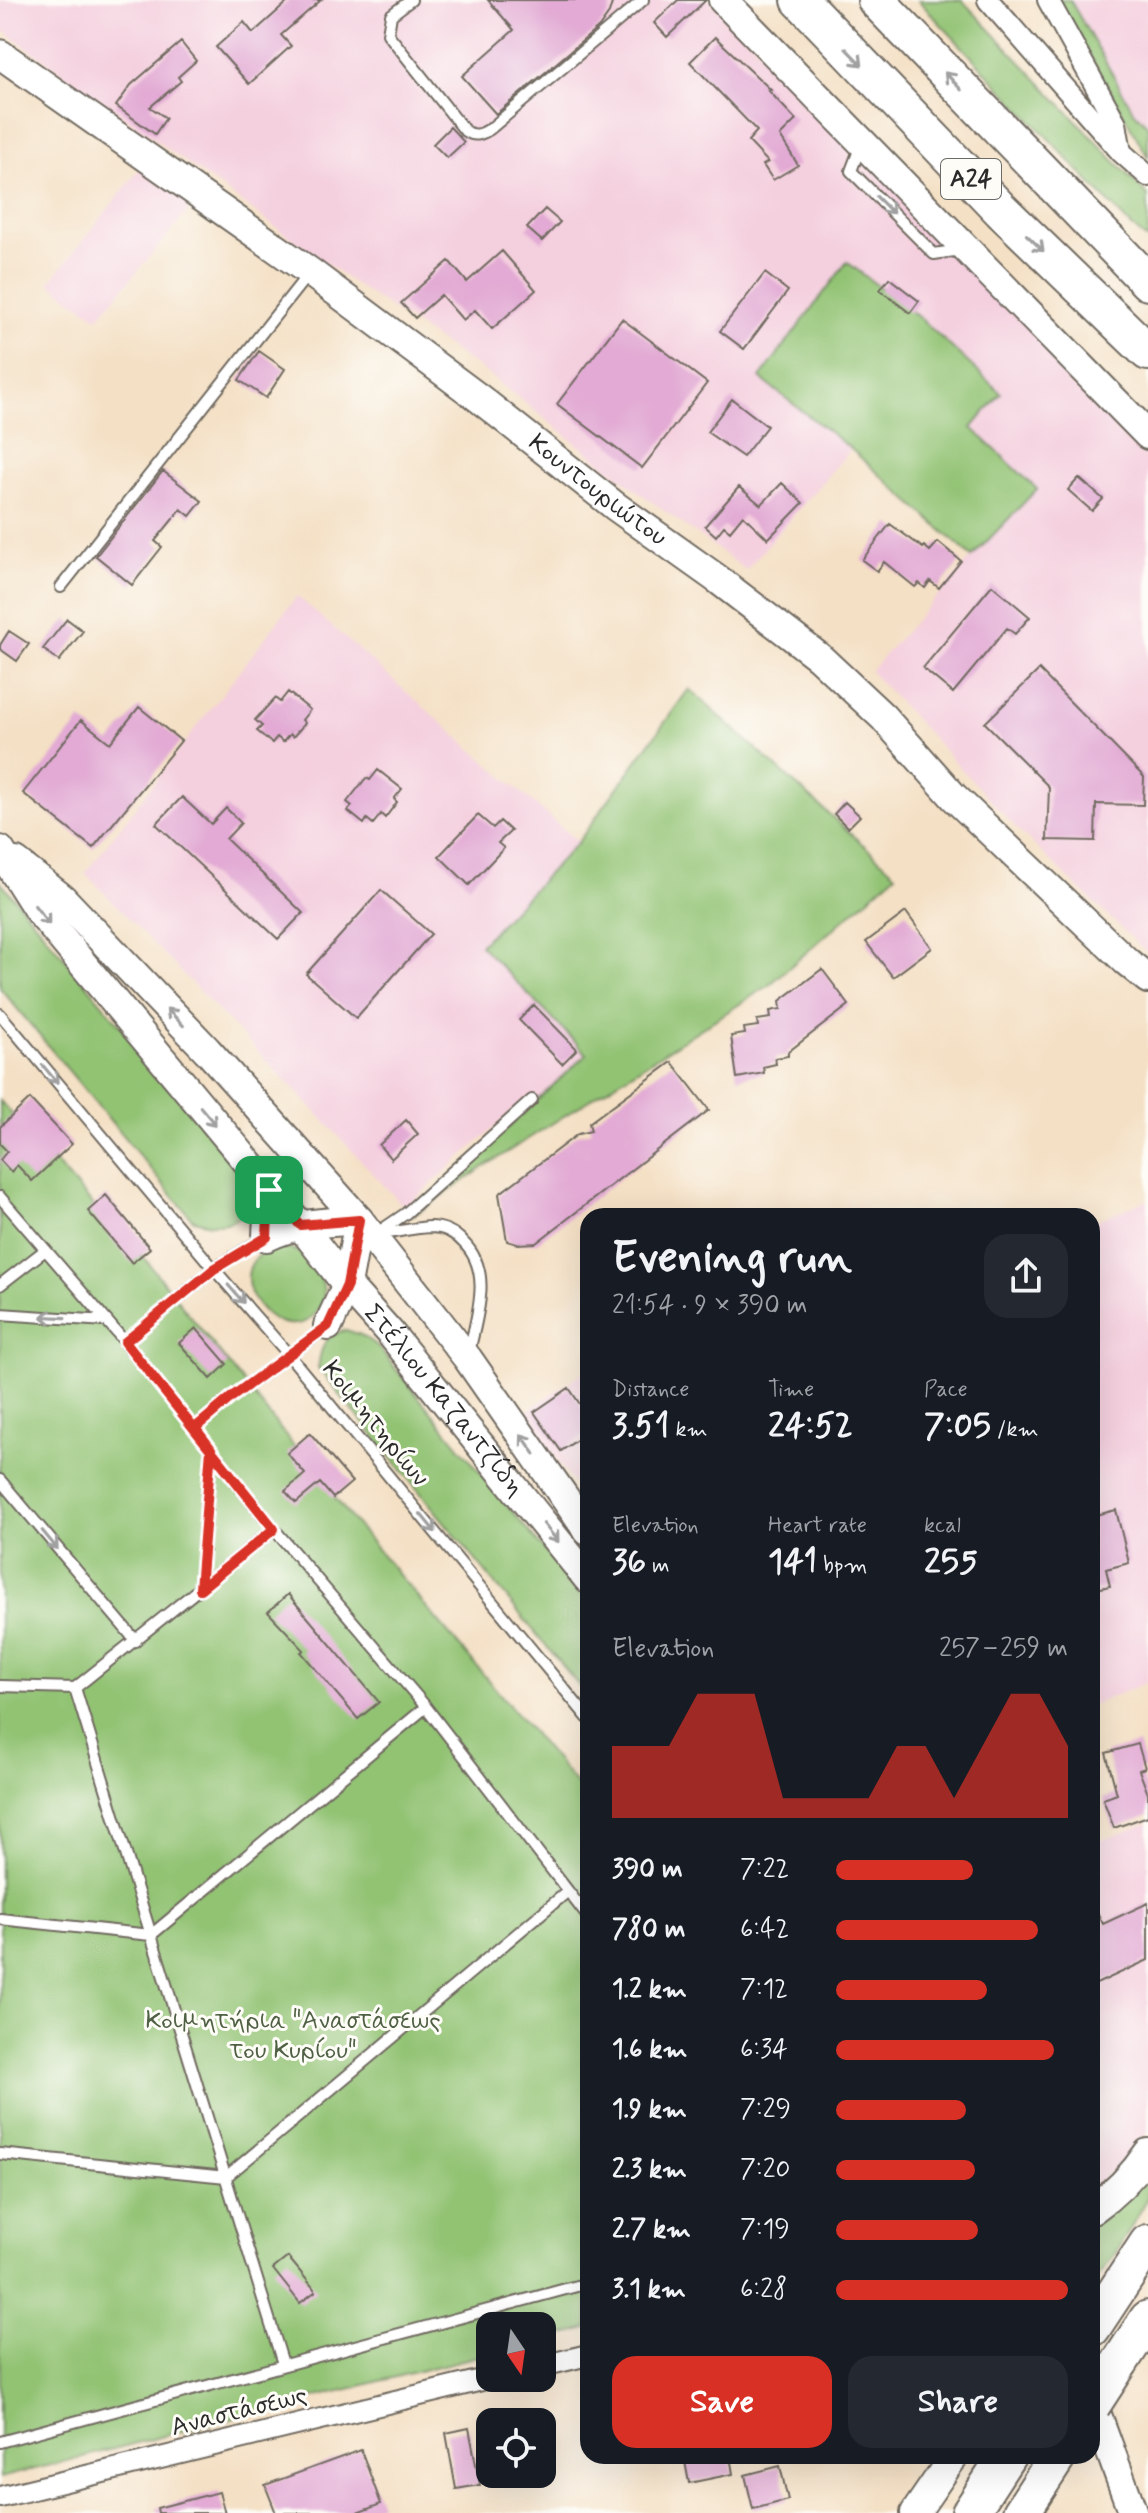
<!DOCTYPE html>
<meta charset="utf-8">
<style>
:root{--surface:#171b24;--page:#242831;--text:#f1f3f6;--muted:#9ea1a6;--accent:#d93025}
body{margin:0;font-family:Mynerve,sans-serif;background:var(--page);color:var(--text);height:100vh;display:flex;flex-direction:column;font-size:30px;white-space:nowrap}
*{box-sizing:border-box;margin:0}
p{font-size:26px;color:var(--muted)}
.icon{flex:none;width:44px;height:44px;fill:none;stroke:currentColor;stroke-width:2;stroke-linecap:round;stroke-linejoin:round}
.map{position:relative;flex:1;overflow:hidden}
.sheet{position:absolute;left:580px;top:1208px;width:520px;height:1256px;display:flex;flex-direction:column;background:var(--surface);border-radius:24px;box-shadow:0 8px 32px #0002}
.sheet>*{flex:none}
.needle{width:52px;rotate:167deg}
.buttons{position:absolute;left:476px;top:2312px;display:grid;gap:16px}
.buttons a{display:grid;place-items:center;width:80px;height:80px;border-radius:16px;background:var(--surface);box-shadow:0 8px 32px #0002;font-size:40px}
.pin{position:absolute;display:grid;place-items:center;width:68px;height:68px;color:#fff;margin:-34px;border-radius:16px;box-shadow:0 4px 12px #0006}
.round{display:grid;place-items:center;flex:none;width:84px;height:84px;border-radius:24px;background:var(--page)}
.summary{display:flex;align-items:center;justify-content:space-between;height:136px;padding:0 32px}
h1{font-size:44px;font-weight:700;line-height:60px}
.metrics{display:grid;grid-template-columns:repeat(3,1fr);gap:12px;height:136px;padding:8px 32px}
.metrics div{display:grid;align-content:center}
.metrics b{font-size:34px;font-weight:700}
.metrics small{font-size:22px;font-weight:400}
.metrics p{font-size:22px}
.chart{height:224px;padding:16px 32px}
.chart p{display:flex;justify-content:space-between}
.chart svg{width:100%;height:144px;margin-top:8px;fill:var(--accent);opacity:.7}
.primary-button{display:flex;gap:16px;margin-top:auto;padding:16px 32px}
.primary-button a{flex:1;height:92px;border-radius:24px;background:var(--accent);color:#fff;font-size:32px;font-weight:700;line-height:92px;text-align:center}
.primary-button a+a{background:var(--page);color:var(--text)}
ul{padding:0 32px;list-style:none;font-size:26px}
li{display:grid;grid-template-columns:128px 96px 1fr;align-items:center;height:60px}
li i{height:20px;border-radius:10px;background:var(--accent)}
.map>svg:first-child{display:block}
.built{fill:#f4cfde}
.green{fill:#92c373;stroke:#5e774f;stroke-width:2}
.building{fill:#e2aad4}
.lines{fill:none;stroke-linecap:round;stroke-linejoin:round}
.lane-casing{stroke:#716a61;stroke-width:14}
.street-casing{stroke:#716a61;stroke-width:24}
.secondary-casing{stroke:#716a61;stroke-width:32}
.highway-casing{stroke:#716a61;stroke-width:40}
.lane{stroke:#fff;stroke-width:10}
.street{stroke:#fff;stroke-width:20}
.secondary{stroke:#fff;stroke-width:28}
.highway{stroke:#fff;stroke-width:36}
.highway-bridge-casing{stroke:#716a61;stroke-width:40;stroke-linecap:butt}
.highway-bridge{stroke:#fff;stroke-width:36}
.oneway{stroke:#a0a0a0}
.route-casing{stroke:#fff;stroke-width:16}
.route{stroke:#d93025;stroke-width:10}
.labels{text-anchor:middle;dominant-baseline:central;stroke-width:6;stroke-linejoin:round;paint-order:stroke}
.shield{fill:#fdfcf7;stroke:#6a6a68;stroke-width:2}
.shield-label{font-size:24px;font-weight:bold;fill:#2b2b2b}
.street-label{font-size:26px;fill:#2b2b2b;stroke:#fdfcf7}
.park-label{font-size:26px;fill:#4f6044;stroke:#fdfcf7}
</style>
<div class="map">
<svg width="1148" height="2513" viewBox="0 0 1148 2513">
<rect width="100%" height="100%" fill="#fdfcf7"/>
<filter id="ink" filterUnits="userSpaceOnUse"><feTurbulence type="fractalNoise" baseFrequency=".0125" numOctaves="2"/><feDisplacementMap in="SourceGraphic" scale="16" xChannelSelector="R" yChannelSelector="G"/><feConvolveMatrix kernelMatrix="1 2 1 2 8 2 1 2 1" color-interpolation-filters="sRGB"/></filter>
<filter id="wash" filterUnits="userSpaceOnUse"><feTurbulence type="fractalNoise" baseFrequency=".006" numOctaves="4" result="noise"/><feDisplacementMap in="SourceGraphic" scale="32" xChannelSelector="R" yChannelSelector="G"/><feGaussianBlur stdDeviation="1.8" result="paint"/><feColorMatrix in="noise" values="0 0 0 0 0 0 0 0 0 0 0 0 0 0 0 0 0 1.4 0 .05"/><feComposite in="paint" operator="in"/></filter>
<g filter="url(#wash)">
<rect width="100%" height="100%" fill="#f4e0c5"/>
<!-- built -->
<path class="built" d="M0 0H710L1148 448V954L1019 831 870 671 972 557 1037 489 972 428 1001 393 760 379 851 449 746 570 648 499 485 372 349 280 0 28Z
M1058 0H1148V157L1145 154Z
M143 165 195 203 98 318 49 283Z
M297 596 578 842 480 945 587 1054 535 1103 529 1096 405 1208 317 1113 85 873Z
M1148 1200V1682L1092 1705V1222Z
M588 1369V1504L524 1413Z
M1148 1823V2131L1125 2161 1092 2189V1844Z"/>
<!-- green -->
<path class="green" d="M918 0H962L1148 196V240L1130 225Z
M1058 0H1070L1133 110 1148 126V157Z
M847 262 922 320 1001 393 972 428 1037 489 972 557 851 449 760 378Z
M689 689 896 874 768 986 487 1165 413 1216 587 1054 480 945 578 842Z
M0 881 249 1179C256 1219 226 1232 192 1219L0 988Z
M0 1101 93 1205 137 1249 360 1529 588 1798V2328L542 2340V2326H490V2353L0 2478Z
M275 1248C283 1248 291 1248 299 1252 315 1261 330 1287 321 1305 287 1365 206 1268 275 1248Z
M346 1330 361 1335 377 1346 588 1604V1697L318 1368C321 1347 324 1335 346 1330Z
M1148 2170V2198L1115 2254 1092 2286V2216Z"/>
<g id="blocks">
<!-- building -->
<path class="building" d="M290 0H321L281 35 291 46 249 84 216 47 244 22 253 33Z
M488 0H613L609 13 599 27 496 114 462 76 514 30Z
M678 0H706L667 37 654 23Z
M715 37 771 90 769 91 796 120 780 136 798 165 773 180 763 165 768 162 748 141 757 131 690 62Z
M181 42 196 61 178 77 181 81 150 107 166 118 155 134 116 106 131 85Z
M450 127 464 142 447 158 433 144Z
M545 209 560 222 542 241 527 228Z
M502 251 536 290 492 329 475 310 463 320 441 295 415 318 401 303 449 261 467 282Z
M765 273 788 291 744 349 720 331Z
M889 278 919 301 910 313 880 290Z
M622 319 707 383 642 468 557 404Z
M259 351 285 369 266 398 239 380Z
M732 399 767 426 743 457 707 432Z
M163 471 202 501 190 516 181 509 155 541 162 547 132 585 96 556Z
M1079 478 1103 499 1092 511 1068 490Z
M782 483 803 503 768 539 743 515 730 531 724 526 716 536 705 526 739 487 761 505Z
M890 524 923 548 924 546 930 551 938 542 961 561 939 588 930 581 925 588 919 583 915 587 884 562 877 571 862 560Z
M992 585 1030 617 1015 634 1007 628 953 693 923 668Z
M67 619 83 631 59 661 43 649Z
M9 631 29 644 17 661 0 649V645Z
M1039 670 1144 777 1143 805 1096 804 1095 841 1047 840 1049 787 985 723Z
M288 692 310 710 302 720 305 723 293 737 290 734 283 742 277 737 272 743 257 731 262 726 255 720 275 698 280 702Z
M139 707 181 741 93 848 23 793 81 720 110 743Z
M378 770 402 789 394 799 397 802 385 818 381 814 373 824 367 819 364 824 348 811 352 806 347 802 366 778 370 780Z
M182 797 211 824 226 808 241 823 226 839 303 913 278 939 156 824Z
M845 802 860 816 848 828 834 814Z
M478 815 493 828 500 821 511 831 498 843 504 848 469 885 439 856Z
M381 890 431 934 356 1018 306 974Z
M906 912 932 948 893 977 866 942Z
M822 969 849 1005 788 1052V1056L775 1058 776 1064 763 1067 764 1073 737 1078 731 1036 745 1034 744 1028 758 1026 757 1020 771 1018 770 1011 781 1009 780 1001Z
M534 1005 577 1049 562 1064 519 1020Z
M672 1062 709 1110 536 1243 517 1244 507 1241 499 1194 578 1134 591 1131 589 1123Z
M30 1099 72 1144 32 1181 17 1165 11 1172 0 1160 7 1151 0 1144V1127Z
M406 1120 418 1134 391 1159 379 1145Z
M106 1195 150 1248 132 1263 88 1211Z
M196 1328 227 1364 211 1379 179 1343Z
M569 1388 588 1416V1432L561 1451 534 1412Z
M310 1433 352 1482 333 1498 320 1483 296 1503 285 1491 305 1474 287 1453Z
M1116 1510 1129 1563 1106 1569 1110 1586 1092 1590V1516Z
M288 1594 379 1702 358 1719 301 1652 304 1650 268 1612Z
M1138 1744 1145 1768 1139 1770 1148 1794V1816L1114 1828 1103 1799 1117 1794 1106 1753Z
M1092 1902 1103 1924 1148 1903V1960L1092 1986Z
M288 2257 316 2291 300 2303 273 2269Z
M469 2428 480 2485 456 2489 446 2433Z
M361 2450 381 2504 357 2513H276L265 2485Z
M684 2456H730L733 2474 689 2483Z
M780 2466 788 2500 753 2509 745 2475Z
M219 2492 225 2513H158L157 2508Z"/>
</g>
</g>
<g filter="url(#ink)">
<use href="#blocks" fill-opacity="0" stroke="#716a61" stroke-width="2"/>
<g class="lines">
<!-- lane casing -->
<g class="lane-casing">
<path id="lane" d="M411 0 391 15 388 34 465 131C475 137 480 135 490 129L643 0
M861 145 851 171 934 254 961 250
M61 587 309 273
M0 1014 214 1269 289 1355 588 1718
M0 1197 125 1342 274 1529 426 1707 588 1917
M377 1233 405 1214 532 1100
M375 1235C393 1233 412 1228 430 1227 443 1227 455 1233 463 1242 494 1272 476 1317 469 1353
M0 1285 44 1251
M0 1314 106 1321
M125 1342 214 1269 264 1238
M195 1428 233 1396 327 1327
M0 1480 136 1641
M200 1589 211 1449
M0 1686 75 1688 274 1529
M75 1688 283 2364
M0 1919 151 1935 426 1707
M0 2154 226 2177 567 1892
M0 2442 588 2283"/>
</g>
<!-- street casing -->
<g class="street-casing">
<path id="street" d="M988 0 1121 152 1148 176
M1048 0 1116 123 1121 152
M542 2366 588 2355
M0 2497 490 2378"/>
</g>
<!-- secondary casing -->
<g class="secondary-casing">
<g id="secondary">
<path d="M723 0 1148 435"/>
<path id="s1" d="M0 54 310 272 480 399 615 506 716 578 819 657 883 717 954 797 1126 961 1148 979"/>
<path id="s2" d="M0 850 38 910 300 1225 347 1285 390 1333 588 1579"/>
<path d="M16 862 62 898 207 1050 359 1220 468 1359 588 1531"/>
<path d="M269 1190 267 1237C295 1222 327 1223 359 1220"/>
<path d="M328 1326 347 1285 359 1220"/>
<path d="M1092 2210C1115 2194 1132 2177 1148 2153"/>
<path d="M1092 2401 1133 2513"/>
<path d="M915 2513 954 2456"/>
</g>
</g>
<!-- highway casing -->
<g class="highway-casing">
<path id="highway" d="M800 0 1001 210 1148 352
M876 0 1148 282
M1092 2328 1148 2243
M1120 2362 1148 2319
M970 2513 1007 2456
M1021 2513 1058 2456"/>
</g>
<!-- lane -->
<use href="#lane" class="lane"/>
<!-- street -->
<use href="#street" class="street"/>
<!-- secondary -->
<use href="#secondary" class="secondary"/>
<!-- highway -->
<use href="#highway" class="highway"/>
<!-- highway-bridge casing -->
<g class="highway-bridge-casing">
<path id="highway-bridge" d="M1092 2405 1120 2362"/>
</g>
<!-- highway-bridge -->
<use href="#highway-bridge" class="highway-bridge"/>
</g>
<!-- one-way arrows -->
<defs><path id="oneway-shaft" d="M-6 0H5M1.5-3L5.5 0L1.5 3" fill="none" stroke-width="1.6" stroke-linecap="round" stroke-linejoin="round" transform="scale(2)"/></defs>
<g class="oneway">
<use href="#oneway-shaft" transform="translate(854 57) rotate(46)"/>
<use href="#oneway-shaft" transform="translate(953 81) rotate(-133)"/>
<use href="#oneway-shaft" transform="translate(885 205) rotate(45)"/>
<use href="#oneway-shaft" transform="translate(1035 243) rotate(44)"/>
<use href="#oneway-shaft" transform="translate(42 915) rotate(52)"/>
<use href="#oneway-shaft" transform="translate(175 1017) rotate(-134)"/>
<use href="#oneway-shaft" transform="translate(50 1074) rotate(50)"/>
<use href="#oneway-shaft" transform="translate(208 1116) rotate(50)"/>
<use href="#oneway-shaft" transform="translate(236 1294) rotate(49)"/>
<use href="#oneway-shaft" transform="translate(53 1317) rotate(-177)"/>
<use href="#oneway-shaft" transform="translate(528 1444) rotate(-125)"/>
<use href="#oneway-shaft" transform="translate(428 1523) rotate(51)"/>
<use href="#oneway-shaft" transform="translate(551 1533) rotate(51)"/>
<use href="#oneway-shaft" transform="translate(50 1540) rotate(50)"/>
</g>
</g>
<g class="lines" filter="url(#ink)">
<!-- route casing -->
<g class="route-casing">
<path id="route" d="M269 1190 267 1237 214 1269 125 1342 274 1529 200 1589 211 1449 195 1428 233 1396 328 1326 347 1285 359 1220 300 1225 269 1190"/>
</g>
<!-- route -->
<use href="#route" class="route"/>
</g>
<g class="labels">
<!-- shield labels -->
<rect class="shield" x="941" y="159" width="60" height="40" rx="6"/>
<g class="shield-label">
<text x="971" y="179">Α24</text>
</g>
<!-- street labels -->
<g class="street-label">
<text stroke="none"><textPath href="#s1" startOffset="740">Κουντουριώτου</textPath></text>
<text stroke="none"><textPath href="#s2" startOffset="708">Στέλιου Καζαντζίδη</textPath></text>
<text transform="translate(375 1424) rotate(51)">Κοιμητηρίων</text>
<text transform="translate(239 2412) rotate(-14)">Αναστάσεως</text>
</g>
<!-- park labels -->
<g class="park-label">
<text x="293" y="2021">Κοιμητήρια "Αναστάσεως<tspan x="293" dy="30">του Κυρίου"</tspan></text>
</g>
</g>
</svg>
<div class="buttons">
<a><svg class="needle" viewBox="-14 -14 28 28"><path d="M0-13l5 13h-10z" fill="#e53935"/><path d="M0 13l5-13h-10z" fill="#9ea1a6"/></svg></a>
<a><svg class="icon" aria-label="locate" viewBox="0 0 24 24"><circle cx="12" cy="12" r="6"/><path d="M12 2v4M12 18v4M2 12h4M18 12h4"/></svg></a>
</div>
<div class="pin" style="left:269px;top:1190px;background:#1e9e55"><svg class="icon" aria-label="arrive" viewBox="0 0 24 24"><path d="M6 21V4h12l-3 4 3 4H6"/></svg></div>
<section class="sheet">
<div class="summary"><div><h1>Evening run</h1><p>21:54 · 9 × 390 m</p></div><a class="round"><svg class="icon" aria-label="share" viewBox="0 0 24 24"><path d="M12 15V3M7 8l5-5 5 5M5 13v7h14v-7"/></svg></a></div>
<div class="metrics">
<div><p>Distance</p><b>3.51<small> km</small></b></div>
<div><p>Time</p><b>24:52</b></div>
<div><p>Pace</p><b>7:05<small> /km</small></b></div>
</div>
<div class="metrics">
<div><p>Elevation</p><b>36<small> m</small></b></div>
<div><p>Heart rate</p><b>141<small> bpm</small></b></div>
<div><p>kcal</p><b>255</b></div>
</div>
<div class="chart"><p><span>Elevation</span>257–259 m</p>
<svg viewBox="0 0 160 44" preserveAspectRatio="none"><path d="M0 44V22L10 22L20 22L30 6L40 6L50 6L60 38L70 38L80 38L90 38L100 22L110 22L120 38L130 22L140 6L150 6L160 22V44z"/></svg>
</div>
<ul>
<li><b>390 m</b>7:22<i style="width:59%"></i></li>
<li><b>780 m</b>6:42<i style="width:87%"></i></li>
<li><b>1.2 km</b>7:12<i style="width:65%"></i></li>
<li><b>1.6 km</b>6:34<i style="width:94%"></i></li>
<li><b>1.9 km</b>7:29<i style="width:56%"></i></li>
<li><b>2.3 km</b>7:20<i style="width:60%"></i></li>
<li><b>2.7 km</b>7:19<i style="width:61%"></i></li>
<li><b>3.1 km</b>6:28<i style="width:100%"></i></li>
</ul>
<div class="primary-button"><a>Save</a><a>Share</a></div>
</section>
</div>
